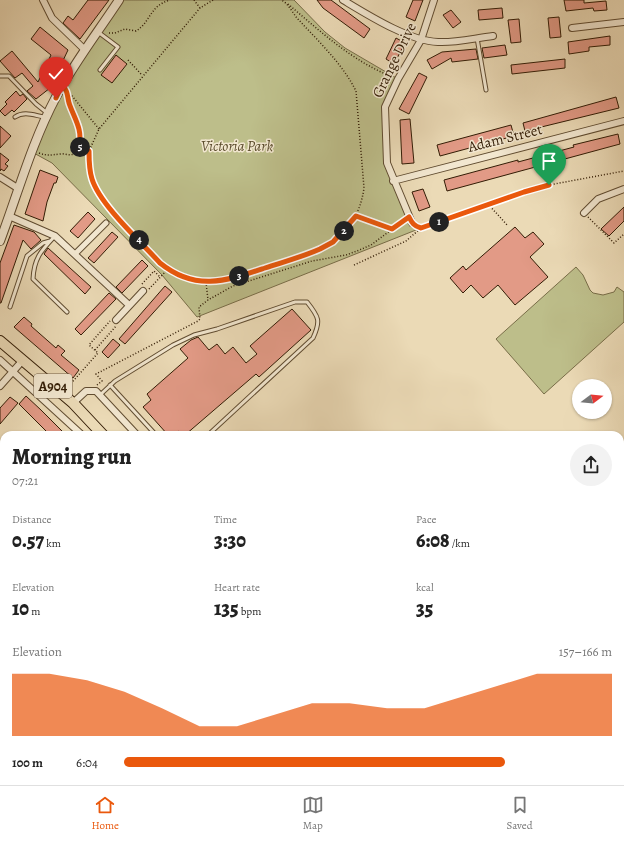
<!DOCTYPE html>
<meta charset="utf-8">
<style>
:root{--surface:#fff;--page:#f2f2f2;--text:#222;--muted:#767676;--line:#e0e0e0;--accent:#ea580c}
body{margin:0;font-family:Alegreya,serif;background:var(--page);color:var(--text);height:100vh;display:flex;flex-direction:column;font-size:15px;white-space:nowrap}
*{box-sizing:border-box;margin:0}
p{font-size:13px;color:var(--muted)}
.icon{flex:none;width:22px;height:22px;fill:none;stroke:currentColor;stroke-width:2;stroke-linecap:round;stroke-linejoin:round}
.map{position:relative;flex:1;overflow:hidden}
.sheet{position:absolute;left:0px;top:431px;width:624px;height:354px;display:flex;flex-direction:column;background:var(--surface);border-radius:12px 12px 0 0;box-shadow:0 1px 3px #0004}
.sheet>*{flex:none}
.needle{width:26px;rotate:74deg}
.tools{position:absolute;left:572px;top:379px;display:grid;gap:8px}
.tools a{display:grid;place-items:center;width:40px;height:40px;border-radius:50%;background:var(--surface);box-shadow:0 1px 3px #0004;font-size:20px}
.pin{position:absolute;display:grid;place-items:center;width:34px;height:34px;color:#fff;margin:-41px -17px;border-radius:50% 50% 50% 0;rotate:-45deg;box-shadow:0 0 4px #0007}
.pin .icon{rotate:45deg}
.km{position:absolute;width:20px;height:20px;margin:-10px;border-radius:50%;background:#222;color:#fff;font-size:11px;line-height:20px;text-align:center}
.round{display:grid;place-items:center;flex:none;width:42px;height:42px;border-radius:21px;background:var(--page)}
.overview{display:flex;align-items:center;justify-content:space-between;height:68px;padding:0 12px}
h1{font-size:22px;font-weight:800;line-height:30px}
.figures{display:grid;grid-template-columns:repeat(3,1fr);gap:6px;height:68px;padding:4px 12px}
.figures div{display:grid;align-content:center}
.figures b{font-size:20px;font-weight:800}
.figures small{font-size:11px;font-weight:400}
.figures p{font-size:11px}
.chart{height:112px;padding:8px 12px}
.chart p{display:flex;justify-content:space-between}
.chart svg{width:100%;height:72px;margin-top:4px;fill:var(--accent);opacity:.7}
ul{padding:0 12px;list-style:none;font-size:13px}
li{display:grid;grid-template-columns:64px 48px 1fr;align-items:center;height:30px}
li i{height:10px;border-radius:5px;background:var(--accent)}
.tabs{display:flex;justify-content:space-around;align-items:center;height:56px;border-top:1px solid var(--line);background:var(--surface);font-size:11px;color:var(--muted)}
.tabs a{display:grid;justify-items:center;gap:2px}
.tabs .on{color:var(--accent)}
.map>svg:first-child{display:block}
.green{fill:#bdbe8a;stroke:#786d48}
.building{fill:#e29a86;stroke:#321c05}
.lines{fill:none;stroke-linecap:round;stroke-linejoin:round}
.service-casing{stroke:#604c31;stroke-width:5}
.pedestrian-casing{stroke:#604c31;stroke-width:7}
.minor-casing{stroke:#604c31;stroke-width:8}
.tertiary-casing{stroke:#604c31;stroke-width:10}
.primary-casing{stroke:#321c05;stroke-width:12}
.path{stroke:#321c05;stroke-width:1.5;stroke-dasharray:1 2;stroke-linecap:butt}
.service{stroke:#f2e7d0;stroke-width:3}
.pedestrian{stroke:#f2e7d0;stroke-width:5}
.minor{stroke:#f2e7d0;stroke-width:6}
.tertiary{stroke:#f2e7d0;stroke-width:8}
.primary{stroke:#ebdab6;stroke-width:10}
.route-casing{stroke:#fff;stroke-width:8}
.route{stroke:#ea580c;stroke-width:5}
.labels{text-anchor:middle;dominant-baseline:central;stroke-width:3;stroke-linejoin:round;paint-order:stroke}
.shield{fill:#f2e7d0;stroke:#6c5942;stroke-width:1}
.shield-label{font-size:14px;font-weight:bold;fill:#321c05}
.street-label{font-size:15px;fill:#321c05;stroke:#f2e7d0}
.park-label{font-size:15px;font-style:italic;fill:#5c4d2d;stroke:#f2e7d0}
</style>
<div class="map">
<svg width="624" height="785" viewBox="0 0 624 785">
<rect width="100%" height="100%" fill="#ebdab6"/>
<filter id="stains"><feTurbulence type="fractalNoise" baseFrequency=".005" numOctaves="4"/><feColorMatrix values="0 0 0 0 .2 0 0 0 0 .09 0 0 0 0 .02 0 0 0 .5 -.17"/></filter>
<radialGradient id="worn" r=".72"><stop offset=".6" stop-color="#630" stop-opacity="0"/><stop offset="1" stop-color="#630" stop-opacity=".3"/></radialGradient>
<!-- green -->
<path class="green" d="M119 0H294L325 32 345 48 398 79 385 107 387 163 412 223 416 227 421 228 197 317 162 275 52 163 32 152 48 114Z
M576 267 583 275 590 290 593 293 603 295 614 292 617 287 624 292V322L544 394 496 339Z"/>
<!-- building -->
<path class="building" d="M88 0H109L80 39 63 23 68 16 73 20Z
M317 0H331L370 29 364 38 323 8Z
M413 0H423L415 21 406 17Z
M564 0H584V3L606 1 607 10 594 11 593 8 566 11Z
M502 8 503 18 479 20 478 10Z
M451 10 461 22 453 28 443 15Z
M559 17 561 37 550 38 548 18Z
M519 19 521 42 511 43 508 20Z
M40 27 68 50 50 88 36 99 27 91 33 86 22 73 15 78 0 61 12 51 38 82 51 55 31 39Z
M610 36V45L589 47V51L569 54 568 42Z
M396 38 405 43 394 64 386 59Z
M505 45 507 55 484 58 482 48Z
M476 49 478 59 452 62 451 58 432 69 427 60 442 52Z
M116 55 127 64 112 83 101 75Z
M565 59V68L512 74 511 65Z
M419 73 427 77 409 114 399 109Z
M16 91 20 96 23 94 27 99 14 112 12 110 5 116 0 111 7 104 5 102Z
M616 97 619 108 525 131 523 123Z
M410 119 414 163 402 164 400 120Z
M511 125 514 136 440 156 437 145Z
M0 126 11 136 0 148Z
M618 134 620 144 447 191 444 180 518 160V162L574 147 573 145Z
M0 153 9 160 5 164 8 166 4 171 1 169 0 171Z
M40 170 58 177 56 183H54L47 202 43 221 25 214Z
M423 189 430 207 419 211 412 192Z
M624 207V221L609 236 601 229Z
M88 212 95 219 78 238 70 231Z
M14 225 34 232 41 240 31 249 23 240 1 303H0V263Z
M515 227 525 238 533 232 544 244 530 257 548 277 515 305 498 285 483 298 471 285 463 293 450 278 463 266 466 270Z
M112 232 118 237 94 263 88 258Z
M48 248 91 287 85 294 44 254Z
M142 260 148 266 122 293 116 287Z
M165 286 172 292 125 344 119 339Z
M109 293 116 299 81 335 75 329Z
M292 309 311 330 259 377 256 374 185 435H182L179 431 174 435H168L143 407 151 400 147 394 188 358 180 349 191 340 198 337 209 350 217 344 225 354 233 347 246 363 257 354 250 346Z
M24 317 32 324 31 326 56 348 58 345 65 351 61 355 79 370 73 378 14 327Z
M113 339 120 345 108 358 102 352Z
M26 396 41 410 66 435H50L19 404Z
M10 397 18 403 0 424V408Z"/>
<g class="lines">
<!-- service casing -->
<g class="service-casing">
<path id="service" d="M98 32 118 47 100 70
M477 38 486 90
M0 76H9L36 104 46 112
M15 117C24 111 33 115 44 117
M55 236C41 251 34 258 33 279L67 312
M10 307 27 256 43 243 50 241
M110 385 156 435
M100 395 115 381 173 345 194 335 217 329 295 302H307C319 317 321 321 313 338L208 435
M620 487 624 492
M620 552 624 556
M620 631 624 628
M620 656 624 653
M620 694 624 698
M527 781 531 785"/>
</g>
<!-- pedestrian casing -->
<g class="pedestrian-casing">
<path id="pedestrian" d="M75 254 106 223"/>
</g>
<!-- minor casing -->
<g class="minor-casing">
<path id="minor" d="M43 0 52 18 85 50
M343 0C368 15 409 41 438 42 456 43 475 38 493 36
M572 28 624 22
M0 177 19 189
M393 181 624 121
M584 213 598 199 624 189
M9 216 55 236 129 305
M412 223 387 163 385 107 398 79 421 40 434 0
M116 320 143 291
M0 360 82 435
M0 386 23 360
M73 403 86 391H96L137 435
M0 517 4 514
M1 545 4 543
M0 602 4 624
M54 781 55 785
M133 781 135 785
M220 781 223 785
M362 781 365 785
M142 785 150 781
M297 785 298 781"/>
</g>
<!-- tertiary casing -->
<g class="tertiary-casing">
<path id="tertiary" d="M0 241C18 193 32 142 56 97 74 63 98 32 119 0
M620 475 624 472"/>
</g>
<!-- primary casing -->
<g class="primary-casing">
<path id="primary" d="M0 341 73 403 103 435
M378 781 381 785"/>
</g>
<!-- path -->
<path class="path" d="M194 0 200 8
M213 0 200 8 99 129 89 151 92 179 99 194 109 208 160 263C196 292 226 281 265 268 283 262 302 257 320 249 346 234 360 217 364 188L356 91C342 63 318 41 297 18 292 12 288 3 281 0
M288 4C320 31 353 62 393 77
M109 33H115L125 29 136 31C151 22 149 6 170 0
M128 60 142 75
M68 91 99 129
M79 146 88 151
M39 153C47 156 51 155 60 154 65 153 70 157 75 153 91 142 69 106 67 92
M488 204 508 226
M356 216 392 229
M588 217 614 243 624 234
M417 227 421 228 524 192 549 185 624 171
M354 265 406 241 421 228
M206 282 208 300
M142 284 154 271 160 277
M149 289 168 269
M95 350 116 326
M97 385 102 381 96 374 198 321 200 319 199 307 208 300 233 286 312 261 346 255 357 251 371 245 403 221
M67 388 98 353 89 345 110 321
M620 570 624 567
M620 719 624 724
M407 781 409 785"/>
<!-- service -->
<use href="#service" class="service"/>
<!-- pedestrian -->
<use href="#pedestrian" class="pedestrian"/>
<!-- minor -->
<use href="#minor" class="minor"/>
<!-- tertiary -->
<use href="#tertiary" class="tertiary"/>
<!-- primary -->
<use href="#primary" class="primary"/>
</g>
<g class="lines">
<!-- route casing -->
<g class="route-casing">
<path id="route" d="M56 98 62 85C68 91 67 95 69 103 74 118 83 129 79 146L89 151C89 161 89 170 92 179 100 205 141 242 160 263 196 292 226 281 265 268 283 262 302 257 320 249L333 242 356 216 392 229 409 217C412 223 414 226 421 228L524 192 549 185"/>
</g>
<!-- route -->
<use href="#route" class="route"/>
</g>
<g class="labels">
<!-- shield labels -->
<rect class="shield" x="34" y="374" width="38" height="24" rx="3"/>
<g class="shield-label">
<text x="53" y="386">A904</text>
</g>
<!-- street labels -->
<g class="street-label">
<text transform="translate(394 60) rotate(-64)">Grange Drive</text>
<text transform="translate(505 138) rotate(-14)">Adam Street</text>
</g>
<!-- park labels -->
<g class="park-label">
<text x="237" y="146">Victoria Park</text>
</g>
</g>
<rect width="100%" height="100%" filter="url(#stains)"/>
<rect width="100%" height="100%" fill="url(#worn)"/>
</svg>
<div class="tools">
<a><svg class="needle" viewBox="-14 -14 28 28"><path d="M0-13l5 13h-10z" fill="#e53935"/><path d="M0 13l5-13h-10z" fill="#767676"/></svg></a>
</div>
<div class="pin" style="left:549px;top:185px;background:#1e9e55"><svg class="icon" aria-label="arrive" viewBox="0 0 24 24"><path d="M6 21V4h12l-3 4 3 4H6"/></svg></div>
<div class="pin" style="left:56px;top:98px;background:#d93025"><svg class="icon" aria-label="check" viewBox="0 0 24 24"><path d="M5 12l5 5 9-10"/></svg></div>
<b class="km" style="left:439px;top:222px">1</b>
<b class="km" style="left:344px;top:231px">2</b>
<b class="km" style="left:239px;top:276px">3</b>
<b class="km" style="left:139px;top:240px">4</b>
<b class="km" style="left:80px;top:147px">5</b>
<section class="sheet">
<div class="overview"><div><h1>Morning run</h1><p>07:21</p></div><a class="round"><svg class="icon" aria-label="share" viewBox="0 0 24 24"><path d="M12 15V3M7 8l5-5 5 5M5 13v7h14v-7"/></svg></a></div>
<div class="figures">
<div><p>Distance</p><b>0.57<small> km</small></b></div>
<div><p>Time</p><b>3:30</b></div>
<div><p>Pace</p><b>6:08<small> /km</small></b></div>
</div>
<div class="figures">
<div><p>Elevation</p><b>10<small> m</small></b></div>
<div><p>Heart rate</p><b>135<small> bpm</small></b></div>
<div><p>kcal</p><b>35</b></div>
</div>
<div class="chart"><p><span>Elevation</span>157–166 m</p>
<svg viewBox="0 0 160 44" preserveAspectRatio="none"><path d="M0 44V6L10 6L20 10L30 17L40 27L50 38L60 38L70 31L80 24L90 24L100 27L110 27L120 20L130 13L140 6L150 6L160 6V44z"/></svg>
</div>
<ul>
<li><b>100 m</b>6:04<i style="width:78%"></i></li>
</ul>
</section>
</div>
<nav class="tabs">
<a class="on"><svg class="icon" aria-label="home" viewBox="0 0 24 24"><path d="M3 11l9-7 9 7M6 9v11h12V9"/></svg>Home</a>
<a><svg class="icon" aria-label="map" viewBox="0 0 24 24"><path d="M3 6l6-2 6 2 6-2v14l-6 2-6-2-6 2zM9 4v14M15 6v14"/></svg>Map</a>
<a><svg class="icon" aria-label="saved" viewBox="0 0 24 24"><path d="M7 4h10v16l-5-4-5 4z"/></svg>Saved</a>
</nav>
